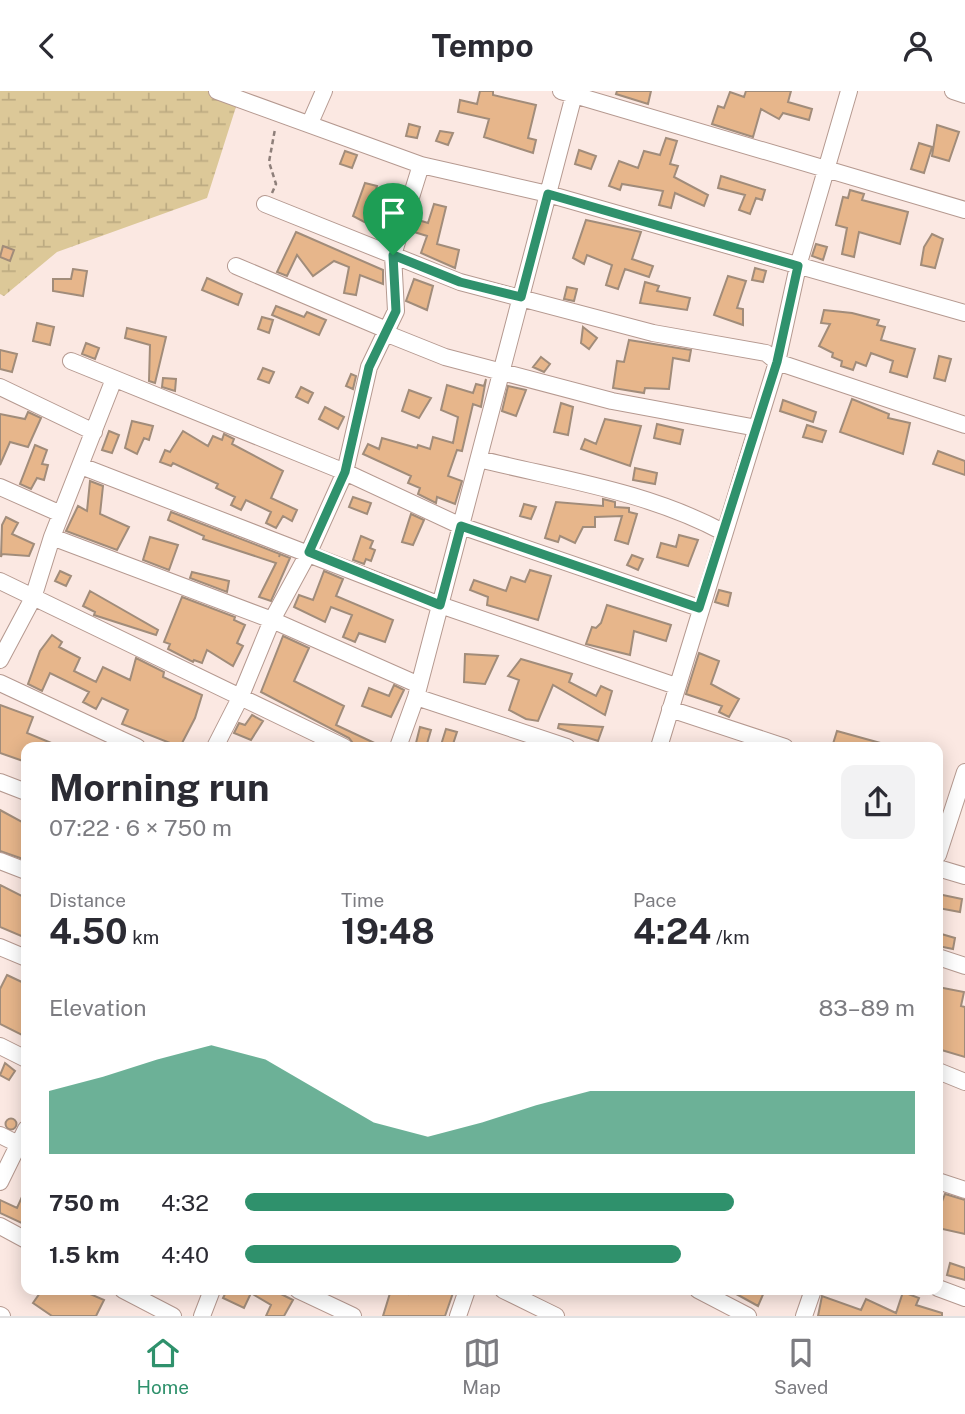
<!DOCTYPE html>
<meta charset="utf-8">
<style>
:root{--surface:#fff;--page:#f2f2f3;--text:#2b2b33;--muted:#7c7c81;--line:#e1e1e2;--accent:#2f916c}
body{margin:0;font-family:"Public Sans",sans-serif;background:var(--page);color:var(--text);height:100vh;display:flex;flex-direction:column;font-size:26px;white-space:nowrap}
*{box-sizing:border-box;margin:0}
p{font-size:23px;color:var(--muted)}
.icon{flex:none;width:38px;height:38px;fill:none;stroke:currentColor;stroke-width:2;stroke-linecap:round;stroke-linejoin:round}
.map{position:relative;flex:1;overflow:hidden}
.details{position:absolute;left:21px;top:651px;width:922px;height:553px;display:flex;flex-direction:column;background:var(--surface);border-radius:14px;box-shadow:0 4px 18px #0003}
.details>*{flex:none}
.pin{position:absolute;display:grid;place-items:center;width:60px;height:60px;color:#fff;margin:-72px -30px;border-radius:50% 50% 50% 0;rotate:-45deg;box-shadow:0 0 7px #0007}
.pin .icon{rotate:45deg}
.round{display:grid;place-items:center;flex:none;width:74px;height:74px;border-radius:14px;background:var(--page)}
.head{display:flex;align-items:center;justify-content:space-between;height:119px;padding:0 28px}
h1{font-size:38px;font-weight:700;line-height:52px}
.figures{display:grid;grid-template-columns:repeat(3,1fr);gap:10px;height:119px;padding:7px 28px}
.figures div{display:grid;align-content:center}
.figures b{font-size:35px;font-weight:700}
.figures small{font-size:19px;font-weight:400}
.figures p{font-size:19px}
.chart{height:196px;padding:14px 28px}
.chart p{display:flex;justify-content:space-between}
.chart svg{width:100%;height:126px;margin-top:7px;fill:var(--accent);opacity:.7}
ul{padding:0 28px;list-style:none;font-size:23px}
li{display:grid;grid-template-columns:112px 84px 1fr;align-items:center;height:52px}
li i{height:18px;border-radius:9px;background:var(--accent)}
header{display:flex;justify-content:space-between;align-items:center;height:91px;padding:0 28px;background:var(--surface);font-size:32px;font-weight:700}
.tabs{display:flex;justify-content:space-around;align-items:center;height:98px;border-top:2px solid var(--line);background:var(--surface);font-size:19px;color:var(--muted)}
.tabs a{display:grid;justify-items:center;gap:4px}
.tabs .on{color:var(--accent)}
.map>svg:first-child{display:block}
.wetland{fill:url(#wetland-marsh)}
.building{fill:#e7b68b;stroke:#a18c7a;stroke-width:2}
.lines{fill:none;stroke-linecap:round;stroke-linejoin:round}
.minor-casing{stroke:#b59990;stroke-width:18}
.path{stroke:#8e7f7a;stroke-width:2.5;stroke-dasharray:5 3.5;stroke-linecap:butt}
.minor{stroke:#fff;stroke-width:16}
.route-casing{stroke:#fff;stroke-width:14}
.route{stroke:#2f916c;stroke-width:9}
</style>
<header><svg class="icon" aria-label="back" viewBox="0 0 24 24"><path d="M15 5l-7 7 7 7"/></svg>Tempo<svg class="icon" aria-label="person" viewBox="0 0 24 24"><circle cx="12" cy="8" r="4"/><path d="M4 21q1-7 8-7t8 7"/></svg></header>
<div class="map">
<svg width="965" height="1225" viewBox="0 0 965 1225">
<defs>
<pattern id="wetland-marsh" width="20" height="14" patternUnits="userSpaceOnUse" patternTransform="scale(1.75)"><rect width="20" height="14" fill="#dcc898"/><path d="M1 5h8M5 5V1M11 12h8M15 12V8" fill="none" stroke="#bdab82"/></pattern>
</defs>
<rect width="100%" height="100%" fill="#fbe8e2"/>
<!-- wetland -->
<path class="wetland" d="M0 0H241L207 107 57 161 4 205 0 203Z"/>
<!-- building -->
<path class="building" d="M480 0H493V4L536 14 528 47 536 49 533 62 484 46 489 28 458 21 460 9 477 13Z
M617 0H651L648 13 616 3Z
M746 0H791L788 11 812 18 809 29 783 22 779 28 761 18 753 46 712 33 718 15 724 17 730 1 744 6Z
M409 33 420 36 417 47 406 45Z
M937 34 959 41 949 70 932 65Z
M440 40 453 42 448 54 436 50Z
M666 47 677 50 670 73 678 75 674 86 708 104 704 115 675 102 671 117 659 114 663 100 622 93 620 99 609 95 619 70 638 77 644 60 660 64Z
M919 52 932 56 924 82 911 78Z
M579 59 596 65 591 78 575 73Z
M345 60 357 64 352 77 340 73Z
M721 85 765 99 762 109 756 107 750 123 739 119 745 104 718 97Z
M365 92 377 95 372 113 375 114 366 132 353 125Z
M850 99 864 103 862 109 908 121 900 153 859 141 854 166 842 163 847 137 836 134 843 106 848 107Z
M434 113 446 116 437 153 459 159 455 177 421 162 427 145 411 140 415 128 428 132Z
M586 129 641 141 632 168 653 175 649 186 625 178 618 198 606 194 612 174 587 164 584 173 573 167Z
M296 141 383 179V193L360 184 356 204 344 202 349 176 334 170 313 185 297 164 287 185 277 181Z
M932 143 943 148 935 177 921 174 924 156Z
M816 153 827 156 823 169 812 165Z
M3 155 14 159 10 170 0 166Z
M755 177 766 180 763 191 752 189Z
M73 178 87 180 83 205 53 200V188H71Z
M728 185 746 190 737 217 743 218V234L714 224Z
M207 187 242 203 238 214 202 199Z
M414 188 433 195 427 219 406 210Z
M645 191 659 195 657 200 690 207 687 219 640 212Z
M567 196 577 198 574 210 564 208Z
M276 215 304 226 307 221 326 229 319 244 272 224Z
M824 219 852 222 879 229 877 234 885 236 881 249 915 258 907 286 890 281 893 270 871 262 866 275 856 271 853 279 841 275 842 270 832 266 833 262 819 255 830 233 821 232Z
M262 226 273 229 269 242 258 238Z
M37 232 54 236 50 254 33 250Z
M583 236 597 247 589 258 581 252Z
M127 237 166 246 155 292 149 290 150 254 125 247Z
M629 249 691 259 689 270 673 267 669 298 645 297 644 302 613 297 617 270 624 271Z
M86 252 99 257 95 268 82 263Z
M0 259 17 263 12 281 0 278Z
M939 265 951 268 945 290 934 287Z
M541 266 550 273 544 281 533 276Z
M263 277 274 281 269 292 258 288Z
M351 283 356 285 353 298 346 295Z
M163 287 176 288 175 300 162 296Z
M486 288 481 316 473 313 462 360 457 359 448 385 462 390 455 413 437 406 436 412 418 403 420 397 408 392 411 385 363 363 368 353 379 358 382 347 417 357 418 354 430 358 433 346 453 352 458 326 441 319 447 294 473 302 476 293 484 295Z
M508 295 526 299 516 325 502 320Z
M301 296 313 302 308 312 296 306Z
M409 299 431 307 419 327 402 320Z
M852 308 889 323 888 327 910 332 903 363 840 341Z
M783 309 816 321 813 331 780 320Z
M561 312 573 316 568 344 554 341Z
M325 316 344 326 338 338 319 328Z
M28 321 41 327 28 356 10 351 0 374V323L25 328Z
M605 328 641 335 630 375 581 358 585 348 596 353Z
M132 330 153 335 149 349 144 347 137 363 125 357Z
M657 333 683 339 680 353 654 347Z
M807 334 826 340 822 351 803 346Z
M109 340 119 344 112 362 102 359Z
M183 340 208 355 213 345 222 349 224 343 234 348 232 353 283 380 271 407 297 419 292 430 283 425 276 437 266 432 271 421 246 409 241 419 231 414 235 406 216 397 218 393 173 372 171 375 160 371 165 359 170 361Z
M35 354 47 359 42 373 48 374 44 389 37 387 31 398 20 393Z
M938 360 965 370V384L933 373Z
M635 377 657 382 655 393 633 389Z
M90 390 103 395 100 423 129 436 117 459 66 440 78 415 87 420Z
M353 406 371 412 367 423 349 416Z
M603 408 615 411V416L629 417V421L637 423 628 453 615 449 622 425 595 426V436H583L575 452 560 445 558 451 545 447 556 411 603 415Z
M524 413 536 416 531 428 520 425Z
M171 421 280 463 279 466 280 463 290 467 271 510 259 506 276 472 203 448 204 445 168 429Z
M411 423 424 429 413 454 402 451Z
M6 426 18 432 12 443 34 453 29 465 2 463 1 466 2 434Z
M679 444 698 449 688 475 657 466 661 452 676 456Z
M361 445 373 450 370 457 375 459 371 470 366 468 364 473 353 469Z
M150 446 178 454 169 479 143 469Z
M632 464 643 468 638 479 627 474Z
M530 479 551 485 538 529 487 514 488 506 470 499 474 489 506 500 511 486 525 491Z
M60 480 71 485 66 495 55 490Z
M324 480 343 488 336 505 393 529 385 551 359 542 355 551 343 546 352 524 331 516 325 531 294 516 299 504 313 509Z
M192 481 229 490 227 501 190 487Z
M719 499 731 502 728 515 715 511Z
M90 500 158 539 156 544 94 524 95 521 83 515Z
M182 506 235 526 234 529 245 534 237 552 243 555 233 575 207 559 202 572 194 569 193 571 168 558 170 553 164 551Z
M607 514 671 534 666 550 634 540 630 564 586 553 592 536 596 537 601 532Z
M52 544 62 551 59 556 80 567 74 580 96 591 103 576 130 589 136 567 164 581 163 586 202 604 195 627 180 656 122 633 128 619 102 607 96 618 83 611 89 601 50 582 42 600 28 593 40 560Z
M283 545 309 557 294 590 344 615 336 634 383 656H356L349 647 261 601Z
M699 562 719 570 711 593 739 608 729 626 719 621 722 615 686 603Z
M465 563 498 565 485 593 464 591Z
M521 568 572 583 569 591 596 605 601 595 612 600 605 624 553 594 538 630 526 628 509 619 519 589 508 585Z
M394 594 404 599 391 626 362 615 369 597 389 605Z
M0 614 33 626 27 642 61 656H26V671L0 662Z
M252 624 263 630 251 649 234 642 239 632 245 634Z
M559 633 603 636 598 650 558 637Z
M420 636 431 639 426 656H415Z
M446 638 457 641 452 656 441 654Z
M837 640 884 653 883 656H832Z
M0 719 26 733V769L0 760Z
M0 794 26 807V847L0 836Z
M938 803 962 808 960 821 938 817Z
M938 842 955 847 953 858 938 855Z
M7 884 26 893V911L22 921 26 924V946L0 933V898Z
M938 896 964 901 961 915 965 916V966L938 958Z
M5 972 15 980 9 989 0 984Z
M5.5 1033a5.5 5.5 0 1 1 11 0a5.5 5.5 0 1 1-11 0Z
M26 1097V1134L0 1122V1109L17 1117Z
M945 1103 965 1109V1143L938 1137V1112L941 1113Z
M950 1172 965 1177V1189L947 1184Z
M42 1199H91L90 1203 104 1209 96 1225H52L33 1212Z
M227 1199H273L293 1209 284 1225H266L271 1214 251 1202 244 1217 223 1207Z
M391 1199 408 1203 410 1199H454L445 1225H383Z
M729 1199H765L758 1215Z
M903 1201 919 1207 916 1214 942 1222V1225H818L822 1205 861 1219 866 1208 896 1222Z"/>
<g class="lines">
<!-- minor casing -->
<g class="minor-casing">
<path id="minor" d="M217 0 421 74 548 103 965 222
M561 0 965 119
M953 0 965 4
M310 32 324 0
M265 113 460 191 653 242 766 262 777 271 965 334
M236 175 382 237 390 244 445 266 612 310 757 337
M71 270 345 381 461 435 699 517
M0 296 94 341
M479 368C563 389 646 400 723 441
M81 375 440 514 676 595
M0 396 61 423
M52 446 272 529 419 594
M0 490 344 656
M0 569 33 507 52 446 114 288
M0 592 137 656
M416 606 567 656
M670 618 785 656
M215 656 240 607 272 529 309 461 345 381 369 276 396 220 393 164 421 74
M398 656 416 606 575 0
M659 656 777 271 798 175 849 0
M0 691 26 701
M938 764 965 681
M0 770 26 780
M938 777 965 785
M0 856 26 867
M938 866 965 875
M0 955 26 968
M938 980 965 991
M0 1044 26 1057
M938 1090 965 1099
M0 1091 26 1038
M0 1135 26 1149
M938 1197 965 1207
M123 1199 173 1225
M298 1199 353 1225
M503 1199 556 1225
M698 1199 748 1225
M0 1224 2 1225
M202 1225 212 1199
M458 1225 467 1199
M804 1225 813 1199"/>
</g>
<!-- path -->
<path class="path" d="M272 102 276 93 269 71 275 38"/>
<!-- minor -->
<use href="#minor" class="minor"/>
</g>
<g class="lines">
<!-- route casing -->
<g class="route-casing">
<path id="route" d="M548 103 798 175 777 271 699 517 461 435 440 514 309 461 345 381 369 276 396 220 393 164 460 191 521 206Z"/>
</g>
<!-- route -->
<use href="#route" class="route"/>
</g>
</svg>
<div class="pin" style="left:393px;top:164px;background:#1e9e55"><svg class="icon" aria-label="arrive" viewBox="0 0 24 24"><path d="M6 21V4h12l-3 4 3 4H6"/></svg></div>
<section class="details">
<div class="head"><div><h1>Morning run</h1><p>07:22 · 6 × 750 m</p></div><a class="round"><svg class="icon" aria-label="share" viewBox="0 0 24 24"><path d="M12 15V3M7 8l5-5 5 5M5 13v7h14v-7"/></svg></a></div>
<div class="figures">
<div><p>Distance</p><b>4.50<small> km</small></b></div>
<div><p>Time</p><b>19:48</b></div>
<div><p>Pace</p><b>4:24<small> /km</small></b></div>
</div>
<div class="chart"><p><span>Elevation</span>83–89 m</p>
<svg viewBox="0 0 160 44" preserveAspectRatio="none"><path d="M0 44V22L10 17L20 11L30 6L40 11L50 22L60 33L70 38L80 33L90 27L100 22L110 22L120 22L130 22L140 22L150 22L160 22V44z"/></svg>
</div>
<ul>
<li><b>750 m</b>4:32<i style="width:73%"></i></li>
<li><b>1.5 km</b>4:40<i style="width:65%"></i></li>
</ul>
</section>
</div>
<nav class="tabs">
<a class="on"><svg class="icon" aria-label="home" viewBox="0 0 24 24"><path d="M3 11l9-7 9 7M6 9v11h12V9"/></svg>Home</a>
<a><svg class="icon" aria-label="map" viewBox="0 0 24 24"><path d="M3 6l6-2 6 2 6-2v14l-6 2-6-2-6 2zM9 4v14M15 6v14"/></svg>Map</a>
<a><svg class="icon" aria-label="saved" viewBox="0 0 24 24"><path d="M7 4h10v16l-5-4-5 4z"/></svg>Saved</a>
</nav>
